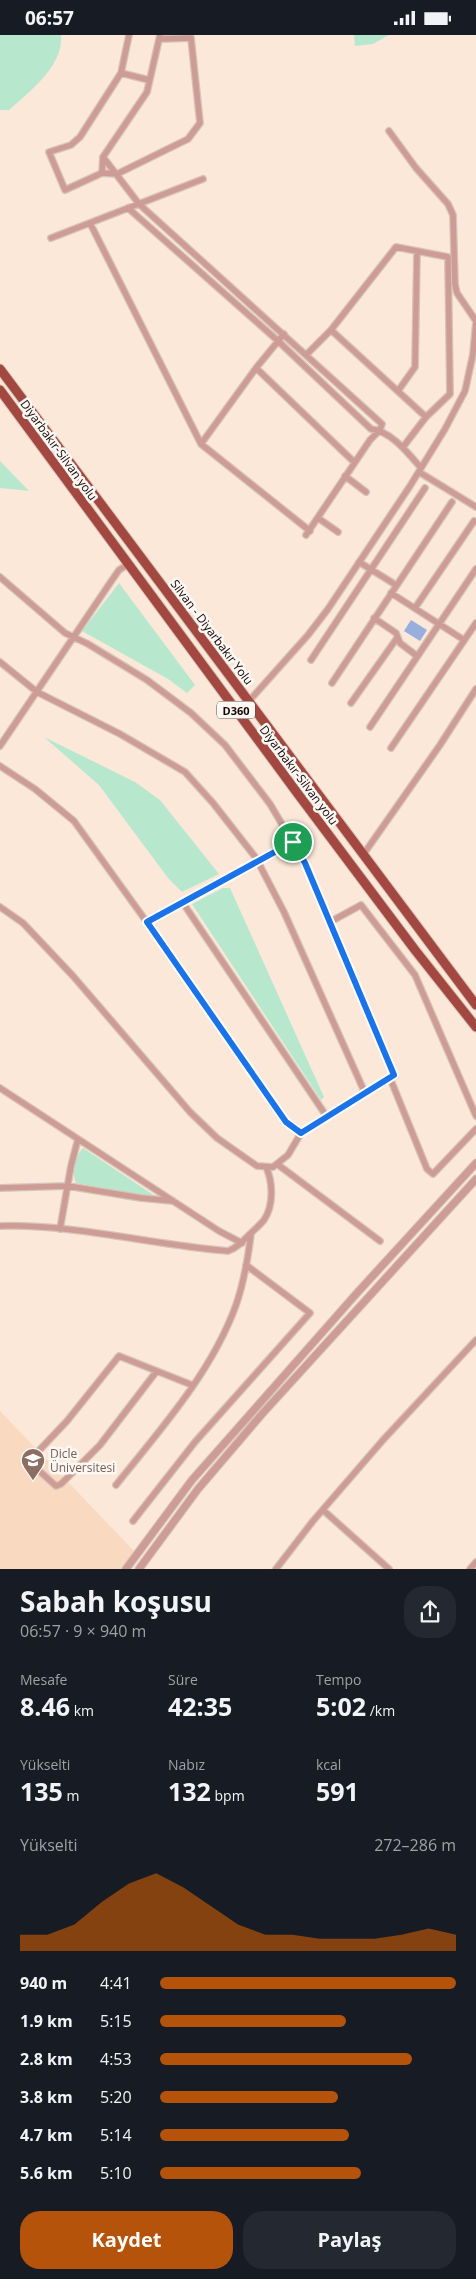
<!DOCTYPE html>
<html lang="tr">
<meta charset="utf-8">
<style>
:root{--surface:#171b24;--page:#242831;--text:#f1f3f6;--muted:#9ea1a6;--accent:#b45309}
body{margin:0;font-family:"Open Sans",sans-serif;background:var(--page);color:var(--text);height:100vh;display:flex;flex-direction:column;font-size:19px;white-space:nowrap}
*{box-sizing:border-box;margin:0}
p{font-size:16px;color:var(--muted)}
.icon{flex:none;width:28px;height:28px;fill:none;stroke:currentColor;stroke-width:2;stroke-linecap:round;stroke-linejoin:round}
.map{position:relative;height:1534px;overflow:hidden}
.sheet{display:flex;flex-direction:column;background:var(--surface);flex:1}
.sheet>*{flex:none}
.pin{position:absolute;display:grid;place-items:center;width:42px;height:42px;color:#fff;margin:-21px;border:2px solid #fff;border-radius:50%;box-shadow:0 1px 5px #0007}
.round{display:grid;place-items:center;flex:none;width:52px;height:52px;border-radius:20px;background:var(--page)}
.overview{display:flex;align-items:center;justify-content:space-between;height:85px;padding:0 20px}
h1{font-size:28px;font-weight:700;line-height:38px}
.figures{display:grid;grid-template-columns:repeat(3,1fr);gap:8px;height:85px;padding:5px 20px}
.figures div{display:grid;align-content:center}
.figures b{font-size:25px;font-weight:700}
.figures small{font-size:14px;font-weight:400}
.figures p{font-size:14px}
.chart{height:140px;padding:10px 20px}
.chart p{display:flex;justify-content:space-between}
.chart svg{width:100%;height:90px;margin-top:5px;fill:var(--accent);opacity:.7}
.cta{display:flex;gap:10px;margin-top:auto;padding:10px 20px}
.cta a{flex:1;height:58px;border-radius:20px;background:var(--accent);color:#fff;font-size:20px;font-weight:700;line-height:58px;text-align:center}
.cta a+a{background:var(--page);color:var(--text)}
ul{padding:0 20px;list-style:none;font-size:16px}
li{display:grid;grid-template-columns:80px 60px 1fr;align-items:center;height:38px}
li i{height:12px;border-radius:6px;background:var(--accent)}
.status{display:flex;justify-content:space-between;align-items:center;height:35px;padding:0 25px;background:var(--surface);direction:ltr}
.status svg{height:14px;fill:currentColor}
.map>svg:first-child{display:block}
.built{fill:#f9dac1}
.green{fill:#b7e8ce}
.water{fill:#98aedc}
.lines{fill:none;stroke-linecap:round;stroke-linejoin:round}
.minor-casing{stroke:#d7c4b6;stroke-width:8}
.tertiary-casing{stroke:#d7c4b6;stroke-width:9}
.trunk-casing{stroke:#d7c4b6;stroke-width:11}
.minor{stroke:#cc9c95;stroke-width:5.5}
.tertiary{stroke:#cc9c95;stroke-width:7}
.trunk{stroke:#a24840;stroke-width:9}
.route-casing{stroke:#fff;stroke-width:10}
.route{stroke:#1a73e8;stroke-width:6}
.labels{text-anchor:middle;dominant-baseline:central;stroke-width:5;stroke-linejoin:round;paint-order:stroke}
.shield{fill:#fdf8f4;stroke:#58514d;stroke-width:1}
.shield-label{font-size:11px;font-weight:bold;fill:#120a05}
.street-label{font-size:12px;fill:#120a05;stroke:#fdf8f4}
.education-label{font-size:12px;fill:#785e54;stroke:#fdf8f4;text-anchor:start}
</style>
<div class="status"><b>06:57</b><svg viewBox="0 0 49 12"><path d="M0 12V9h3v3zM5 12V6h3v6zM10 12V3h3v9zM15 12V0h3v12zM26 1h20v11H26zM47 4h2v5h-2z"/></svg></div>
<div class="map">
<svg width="476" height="1534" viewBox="0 0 476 1534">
<rect width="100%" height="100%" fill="#fce8d8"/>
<!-- built -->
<path class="built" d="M0 1376 134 1516 128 1534H0Z"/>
<!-- green -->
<path class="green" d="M0 0H61C64 31 29 57 9 75H0Z
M354 0H389L373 9 355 11Z
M0 426 29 456 0 453Z
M119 548 195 650 187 658 168 644 82 596Z
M44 702 135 747 160 765 219 839 182 857 168 843 99 750Z
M223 853H230L324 1062 321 1065 192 869Z
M83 1113 158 1163 76 1148C71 1138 76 1120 83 1113Z"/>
<!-- water -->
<path class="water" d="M411 585 427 595 420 606 404 596Z"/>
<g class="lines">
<!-- minor casing -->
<g class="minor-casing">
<path id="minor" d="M129 0 121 38 80 102 71 110 49 117 65 155 102 138 117 139 188 104 200 88 191 3 160 4
M160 0 147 57 103 122 139 169 382 389 380 395 370 405 306 500
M121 38 149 45
M389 96 416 133 448 169 453 180 455 249 457 258 476 286
M102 138 103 122
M128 173 277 305 371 394C391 396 408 418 421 433
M90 188 201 409 310 496
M51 203 203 144
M331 295 426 382
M306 320 331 295 396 212 448 222 450 359 426 382 403 412
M256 333 354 427
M398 356 415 332 417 216
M201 409 256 333 284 299
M419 437 476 472
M345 441 366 457
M318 483 338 497
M359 527 396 550
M0 542 65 598 88 609 147 645 191 678 225 710 270 769 305 828 395 1040 301 1098 288 1120 273 1132 257 1131 217 1103 190 1077 73 941 23 888 0 872
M391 558 464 605
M415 573 474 486
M374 583 396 598 400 608 417 621
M311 625 425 453
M0 627 37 657 120 699 185 737 213 768 256 823 284 877 365 1058
M332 648 452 467
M249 666 308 600 328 574 410 451 445 394 465 356 473 319 476 287
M351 668 397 603
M370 692 476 534
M0 711 110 548 119 535 127 530
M391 713 476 588
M0 731 35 754 74 786 164 911 286 1087 301 1098
M363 820 440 710 476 654
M183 868 327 1082
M147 887 293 807
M330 887 361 870 415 940 476 1081
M390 1043 427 1134 433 1139 476 1094
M0 1053 219 1196 242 1208
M277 1129 380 1206
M0 1153 68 1151 141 1163 173 1166
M0 1191C77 1189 152 1210 228 1216 237 1213 243 1206 250 1199 254 1195 260 1190 264 1185 274 1170 273 1147 266 1132
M60 1194 71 1131 78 1104
M156 1337 100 1410 61 1449 56 1451 35 1432 30 1425 67 1386 119 1321 192 1350
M116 1450C160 1395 212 1337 236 1270 244 1247 248 1223 251 1199
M323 1475 389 1534
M133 1486 195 1407 310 1278 246 1230
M276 1534 313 1486 383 1405 476 1305
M470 1534 476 1527"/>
</g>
<!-- tertiary casing -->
<g class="tertiary-casing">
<path id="tertiary" d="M126 1534 192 1445 357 1258 476 1128
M139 1534 198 1454 262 1379 476 1144"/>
</g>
<!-- trunk casing -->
<g class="trunk-casing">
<path id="trunk" d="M0 334 476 970
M0 355 298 759 415 915 476 992"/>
</g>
<!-- minor -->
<use href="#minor" class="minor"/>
<!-- tertiary -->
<use href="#tertiary" class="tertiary"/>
<!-- trunk -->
<use href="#trunk" class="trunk"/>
</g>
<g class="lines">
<!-- route casing -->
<g class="route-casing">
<path id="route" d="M293 807 305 828 394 1040 301 1098 286 1087 147 887Z"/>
</g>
<!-- route -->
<use href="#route" class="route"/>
</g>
<!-- icons -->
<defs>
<g id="university-pin" transform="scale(1.25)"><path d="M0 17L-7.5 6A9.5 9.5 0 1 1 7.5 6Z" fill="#8d6e63" stroke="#fdf8f4"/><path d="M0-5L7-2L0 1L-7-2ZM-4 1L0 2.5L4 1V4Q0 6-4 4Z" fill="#fff"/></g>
</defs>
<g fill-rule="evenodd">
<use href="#university-pin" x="33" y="1425"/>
</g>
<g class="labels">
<!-- shield labels -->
<rect class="shield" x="217" y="666.5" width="38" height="17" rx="4"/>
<g class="shield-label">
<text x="236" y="675">D360</text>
</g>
<!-- street labels -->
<g class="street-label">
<text transform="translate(59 415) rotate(54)">Diyarbakır-Silvan yolu</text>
<text transform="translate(212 597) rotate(53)">Silvan - Diyarbakır Yolu</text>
<text transform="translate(299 740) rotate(53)">Diyarbakır-Silvan yolu</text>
</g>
<!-- education labels -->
<g class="education-label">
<text x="50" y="1418">Dicle<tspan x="50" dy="14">Üniversitesi</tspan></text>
</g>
</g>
</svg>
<div class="pin" style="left:293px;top:807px;background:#1e9e55"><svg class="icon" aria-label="arrive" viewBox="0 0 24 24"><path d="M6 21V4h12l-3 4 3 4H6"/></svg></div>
</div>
<section class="sheet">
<div class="overview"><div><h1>Sabah koşusu</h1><p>06:57 · 9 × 940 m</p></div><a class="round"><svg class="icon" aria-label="share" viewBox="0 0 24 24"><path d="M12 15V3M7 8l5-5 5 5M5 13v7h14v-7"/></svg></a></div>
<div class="figures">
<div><p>Mesafe</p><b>8.46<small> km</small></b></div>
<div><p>Süre</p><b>42:35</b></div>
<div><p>Tempo</p><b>5:02<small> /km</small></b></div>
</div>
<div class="figures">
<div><p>Yükselti</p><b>135<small> m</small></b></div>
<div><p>Nabız</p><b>132<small> bpm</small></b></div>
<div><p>kcal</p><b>591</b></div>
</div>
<div class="chart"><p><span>Yükselti</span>272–286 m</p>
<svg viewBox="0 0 160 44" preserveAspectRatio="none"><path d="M0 44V36L10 36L20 31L30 20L40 11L50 6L60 13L70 22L80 31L90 36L100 36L110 38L120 38L130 38L140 36L150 33L160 36V44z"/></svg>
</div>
<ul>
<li><b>940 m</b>4:41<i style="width:100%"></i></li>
<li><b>1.9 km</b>5:15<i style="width:63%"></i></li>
<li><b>2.8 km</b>4:53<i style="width:85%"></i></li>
<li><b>3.8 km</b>5:20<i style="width:60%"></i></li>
<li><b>4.7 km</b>5:14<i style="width:64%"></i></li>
<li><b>5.6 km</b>5:10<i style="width:68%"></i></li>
</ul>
<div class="cta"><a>Kaydet</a><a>Paylaş</a></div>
</section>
